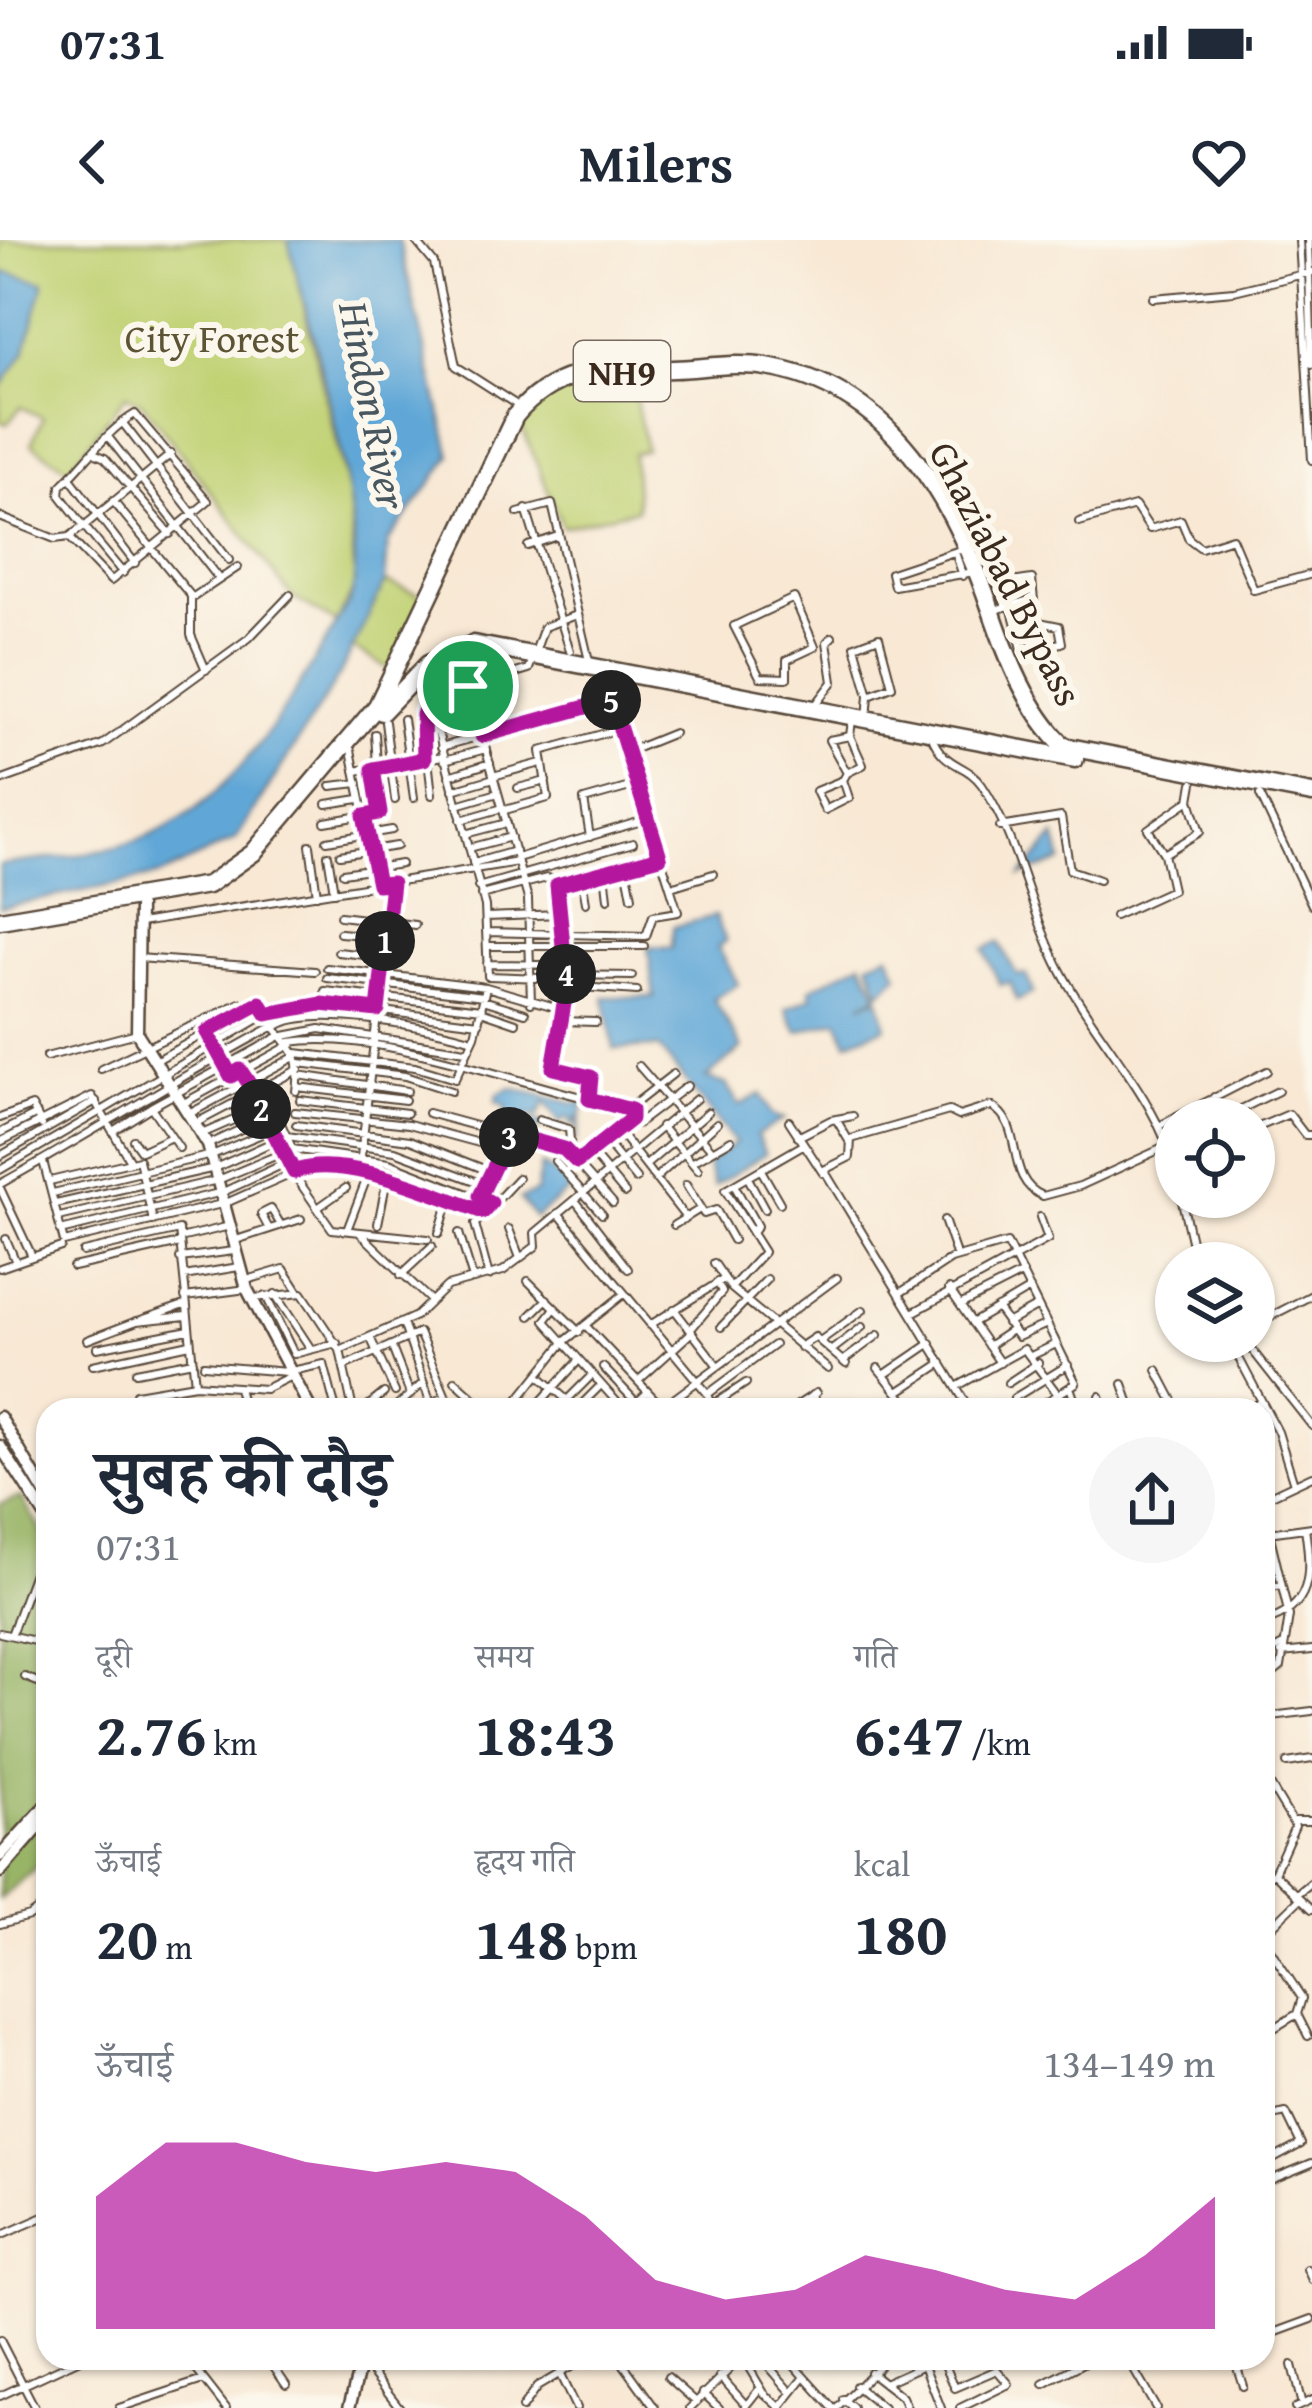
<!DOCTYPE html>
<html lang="hi">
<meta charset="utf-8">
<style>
:root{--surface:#fff;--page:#f6f6f7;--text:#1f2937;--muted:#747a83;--accent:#b5179e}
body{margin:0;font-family:"Gentium Book Plus","Noto Serif Devanagari",serif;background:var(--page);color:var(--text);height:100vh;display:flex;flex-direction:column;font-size:45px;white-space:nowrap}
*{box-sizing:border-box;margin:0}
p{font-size:39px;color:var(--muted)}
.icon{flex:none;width:66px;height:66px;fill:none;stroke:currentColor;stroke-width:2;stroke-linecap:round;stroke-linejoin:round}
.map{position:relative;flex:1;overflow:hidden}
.drawer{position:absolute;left:36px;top:1158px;width:1239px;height:972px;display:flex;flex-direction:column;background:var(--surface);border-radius:36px;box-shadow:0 3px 9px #0004}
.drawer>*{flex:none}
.buttons{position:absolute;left:1155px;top:858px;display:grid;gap:24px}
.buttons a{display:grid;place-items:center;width:120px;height:120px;border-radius:50%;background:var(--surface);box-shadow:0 3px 9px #0004;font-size:60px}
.pin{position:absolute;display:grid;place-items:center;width:102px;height:102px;color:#fff;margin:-51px;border:6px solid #fff;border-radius:50%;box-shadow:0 3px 12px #0007}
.km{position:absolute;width:60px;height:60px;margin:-30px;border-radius:50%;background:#222;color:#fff;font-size:33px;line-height:60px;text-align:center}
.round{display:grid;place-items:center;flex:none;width:126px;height:126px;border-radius:63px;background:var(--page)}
.headline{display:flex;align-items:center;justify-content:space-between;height:204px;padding:0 60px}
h1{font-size:66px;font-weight:700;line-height:90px}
.figures{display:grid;grid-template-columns:repeat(3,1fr);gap:18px;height:204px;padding:12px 60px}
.figures div{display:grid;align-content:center}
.figures b{font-size:60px;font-weight:700}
.figures small{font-size:33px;font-weight:400}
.figures p{font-size:33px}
.chart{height:336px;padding:24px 60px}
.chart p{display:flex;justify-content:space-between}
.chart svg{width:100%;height:216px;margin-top:12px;fill:var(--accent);opacity:.7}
.status{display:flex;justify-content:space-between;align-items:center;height:84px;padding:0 60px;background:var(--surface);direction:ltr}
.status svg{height:33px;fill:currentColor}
header{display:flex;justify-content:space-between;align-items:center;height:156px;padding:0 60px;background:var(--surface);font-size:54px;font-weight:700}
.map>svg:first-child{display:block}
.green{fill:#c1d275;stroke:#7e7e4a;stroke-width:3}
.forest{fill:#98b466;stroke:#6a6f42;stroke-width:3}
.water{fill:#60a7d7;stroke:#4e687a;stroke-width:3}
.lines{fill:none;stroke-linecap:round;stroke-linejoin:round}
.street-casing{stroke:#574639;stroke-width:10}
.secondary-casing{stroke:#574639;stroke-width:15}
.highway-casing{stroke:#574639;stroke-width:21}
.street{stroke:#fff;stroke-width:6}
.secondary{stroke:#fff;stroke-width:10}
.highway{stroke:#fff;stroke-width:16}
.route-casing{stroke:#fff;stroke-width:24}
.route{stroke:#b5179e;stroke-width:15}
.labels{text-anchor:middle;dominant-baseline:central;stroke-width:12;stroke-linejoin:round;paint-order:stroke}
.shield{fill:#fbf7ec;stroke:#75685c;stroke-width:3}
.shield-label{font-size:36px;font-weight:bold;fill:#3b2a1e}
.park-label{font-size:39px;fill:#5c5434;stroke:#fbf7ec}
.street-label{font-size:39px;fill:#3b2a1e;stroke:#fbf7ec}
.water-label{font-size:42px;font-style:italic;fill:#48565f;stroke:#fbf7ec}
</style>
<div class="status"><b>07:31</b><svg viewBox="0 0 49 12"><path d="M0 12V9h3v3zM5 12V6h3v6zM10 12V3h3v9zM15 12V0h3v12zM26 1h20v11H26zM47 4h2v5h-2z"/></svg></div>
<header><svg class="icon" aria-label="back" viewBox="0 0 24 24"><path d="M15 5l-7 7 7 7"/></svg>Milers<svg class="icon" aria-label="heart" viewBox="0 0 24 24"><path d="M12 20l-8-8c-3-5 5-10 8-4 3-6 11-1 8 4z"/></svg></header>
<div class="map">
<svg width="1312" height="2168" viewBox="0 0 1312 2168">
<rect width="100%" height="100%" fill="#fbf7ec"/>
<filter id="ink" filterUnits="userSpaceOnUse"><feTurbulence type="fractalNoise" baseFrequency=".00833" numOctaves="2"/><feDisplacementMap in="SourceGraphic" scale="24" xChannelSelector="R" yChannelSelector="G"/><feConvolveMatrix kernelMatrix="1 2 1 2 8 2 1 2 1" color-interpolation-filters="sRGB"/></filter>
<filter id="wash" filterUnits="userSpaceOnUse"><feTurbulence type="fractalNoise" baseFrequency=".004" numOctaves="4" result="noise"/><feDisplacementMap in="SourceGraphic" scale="48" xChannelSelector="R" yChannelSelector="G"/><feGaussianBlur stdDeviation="2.7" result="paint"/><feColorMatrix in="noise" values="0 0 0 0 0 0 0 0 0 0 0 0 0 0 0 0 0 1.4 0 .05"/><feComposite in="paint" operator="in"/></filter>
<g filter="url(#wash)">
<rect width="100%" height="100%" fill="#f8e8d4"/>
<!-- green -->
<path class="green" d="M0 0H288L349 256 355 346 337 383 292 357 142 163 126 155 69 229 31 204 43 178 21 167 7 184 0 181Z
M631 135 646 210 633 214 637 269 563 287 520 183C545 143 588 142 631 135Z
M385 342 423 356 394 432 351 407Z"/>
<!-- forest -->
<path class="forest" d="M21 1257 48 1302V1616L0 1659V1264Z"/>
<!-- water -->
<path class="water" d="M288 0H399L451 216 388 302 385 342 339 436 236 599 161 635 0 668V625C39 619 82 617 120 606 235 576 292 455 350 361 373 292 307 78 288 0Z
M4 32 44 42 25 112 0 148Z
M1055 596 1062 621 1022 635Z
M715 676 726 701 718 707 738 744 714 759 742 808 706 838 726 844 739 865 761 854 772 875 784 879 757 895 765 914 714 946 707 924 735 903 658 807 614 809 604 757H654L648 707 672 708 673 687Z
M999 702 1017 735 1026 734 1033 753 1017 761 1010 742 1000 745 984 709Z
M889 714 898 735 880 753 869 722Z
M862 722 878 755 861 764 879 758 886 787 847 802 838 780 798 792 786 769 812 757 810 749Z
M511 848 575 864 584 861 576 903 577 875 572 886 567 877 560 883 545 862 538 876 520 875 526 878 525 886 533 880 544 884 537 889 535 901 505 890 506 866 496 862 498 854Z
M541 925 565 939 571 949 535 978 520 959 536 952Z"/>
</g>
<g filter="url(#ink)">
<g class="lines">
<!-- street casing -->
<g class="street-casing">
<path id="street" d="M415 0 434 23 456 126 520 167
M1299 0 1312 220
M1308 0 1312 124
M1153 58 1234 51 1312 32
M122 182 229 320
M109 198 219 339
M96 214 105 218 170 294
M70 238 135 323
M113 261 191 356V395L206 430
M526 269 570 411
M518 273 552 264 590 425
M0 277 55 299 69 297 111 341 208 261 135 174C106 191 86 222 61 246L60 255 84 286 69 297
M1079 282 1135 266 1150 289 1181 280 1189 299 1201 308 1232 298 1254 350 1312 334
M528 306 558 296
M960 310 891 333 894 346 974 332
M955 312 963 336
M123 333 84 286 171 214
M192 358 238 327
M794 358 815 407 787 420V438L760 437 734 386Z
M1006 367 998 344 1032 339 1034 361
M995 370 1030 360H1032L1039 382 1059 386 1062 403 1022 409 1011 366
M468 446 528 659 531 763
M430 466 423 475 432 555
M814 467 833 442 827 402 832 397
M432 477 474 466
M403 479 414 558
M867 479 869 455 855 406 879 397 892 446 869 455
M385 482 395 560
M436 492 478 481
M375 494 380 573
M931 495C944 529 966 522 982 545 1019 600 1030 674 1062 733 1098 801 1157 856 1176 933
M850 496 829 500 847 533 863 525 850 496 852 480
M441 507 611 460
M351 510 378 644
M627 512 674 493
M444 520 486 509
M355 531 443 516
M449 536 490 523
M493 536 541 523
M843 540 849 558 825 570 816 551 843 540 847 533
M0 541 103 504 249 398 290 355
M331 546 358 543
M518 548 546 541
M453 550 494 538
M1260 555 1312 665
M327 564 359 559
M457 565 498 553
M505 570 548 558 541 511 620 489
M461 580 503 568
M325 582 385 572
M1000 587 1061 577 1070 630 1099 640
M465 594 507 583
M590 597 584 560 637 545
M327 601 392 590
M310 605 317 655
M469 608 511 597
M1164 614 1200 592 1190 560 1193 543
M328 615 334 652
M340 615 397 606
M517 618 645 580
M473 623 515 611
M626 626 632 657
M605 632 608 659
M343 633 401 624
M582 638 586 663
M557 645 660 617
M478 647 633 603
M671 647 713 634
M481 655 547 638 556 641 567 746 553 828 591 837 589 859 631 870
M340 676 415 685
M1115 676 1172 650 1164 614 1148 589 1190 560
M487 677 559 674
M140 683 518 622
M488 692 646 696 653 676 678 672 603 435
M340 693 386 697
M487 706H644
M338 712 383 717
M138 718 315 731
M487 724 565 725
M327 728 486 747 562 769
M566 735 632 736
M327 738 484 756
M567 739 488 736 485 666 429 459 529 429 544 387 577 375
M567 746 637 751
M325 751 482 769
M483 760 525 773
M481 771 516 783
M267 774 326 764 479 783
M560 781 596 782
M202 782 231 836
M284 796 320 789 466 811
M290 802C373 789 505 839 589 859
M296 813 415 827 455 839 475 796 486 747
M46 817 137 793
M157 820 260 763 266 773
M299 823 405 836 451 851
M639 826 712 910
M101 829 240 763
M240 830 279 913 332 989 428 999
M298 835 407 851
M297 847 405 860
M296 851C301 813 294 814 275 788 301 762 437 788 473 800
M268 853 292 909
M1214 857 1226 879
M300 860 407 873
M184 863 292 804
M295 872 409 884 505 910
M428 873 567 911 613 963
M189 874 296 816
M0 878 32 866 42 885
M836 879 849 901
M1221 879 1278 851
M539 880 569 889 571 913
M789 881 823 933
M196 883 299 829
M637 884 687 846
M296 885 410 900 494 933
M661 886 698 930
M1159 886 1267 831
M616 888 686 978
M116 889 151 867
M1254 889 1289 874 1305 895H1312
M0 893 37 874
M204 893 261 868
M287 896 395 911 486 945
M798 897 831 880 853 876
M603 898 636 939
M133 900 141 911 171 897
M0 902 92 856 130 921
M209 904 265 878
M803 905 725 950 764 1012 731 1048 828 1129
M179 908 151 867 280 796
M589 910 625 953
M0 916 96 861
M43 921 64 1002 226 963 310 926 398 941 483 972
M555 921 602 974
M693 922 731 900
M646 925 708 872
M0 930 264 776 275 786
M761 930 780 963
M565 932 631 879 632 866 673 834
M359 934 392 643
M656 938 717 883
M748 938 765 969
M50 941 139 920 153 981
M0 944C93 893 181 835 276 785
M686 945 704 974 716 970 733 1000
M734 945 757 986 752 993
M0 948 31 1014
M53 953 212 915 271 890
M480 956 510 895
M1181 957 1196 1023
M575 960 628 1029
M56 964 215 928 275 901
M319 967 346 948
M558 973 708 1154
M59 977 218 940 292 909 389 923 491 963
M944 980 957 1017
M378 984 387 939
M674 985 700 969
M269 989 261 974 271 969 281 985
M509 989 520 1018
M347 990 368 935
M60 991 223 952 286 923
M360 993 431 1061
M439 993 449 960
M459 993 473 1039
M180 998 226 987
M6 999 15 1020
M236 1000 301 979
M83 1012 179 990 195 1144
M180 1018 234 1011
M714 1023 731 1048
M73 1027 180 1003
M0 1028 61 1007
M401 1035 432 1006
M184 1036 239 1027
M489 1036 475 984 518 938
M247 1040 284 1029 298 1051
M528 1041 579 1092
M949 1049 1000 1123
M900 1053 951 1019 1007 1003 1076 1143 1034 1170
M275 1054 311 1109
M266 1056 294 1114
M185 1057 247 1049
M254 1058 302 1053 340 1110
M960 1065 1023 1033
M555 1068 545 1081 624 1170
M997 1068 1018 1097 1047 1084
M674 1069 717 1125
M912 1073 1048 999 1040 977
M530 1076 547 1059
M138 1081 184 1065
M403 1083 433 1170
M972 1083 1030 1049
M1007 1083 1038 1066
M650 1085 724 1039
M1254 1085 1312 1055
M586 1086 665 1170
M721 1087 767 1039
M691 1089 722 1052 717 1042
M370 1097 395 1152
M87 1100 137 1081 186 1076
M820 1101 863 1070
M1230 1101 1278 1192 1294 1244
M1245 1101 1312 1186
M391 1105 410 1154
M988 1106 1012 1090
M800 1107 815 1097 846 1124
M97 1108 189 1090
M832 1110 862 1087
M294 1114 337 1103
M1033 1115 1056 1104
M843 1121 878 1095
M93 1125 190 1104
M204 1125 287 1132 324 1124 336 1170
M344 1126 419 1093 446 1157 430 1163
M603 1127 636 1162
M878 1128 912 1170
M1157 1130 1178 1170
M136 1132 193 1121
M538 1135 567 1160 592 1135
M884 1135 931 1103
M455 1141 487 1170
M638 1141 692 1092
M1008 1143 1038 1123
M1123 1144 1132 1170
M956 1147 1024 1109 1059 1156
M238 1148 244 1170
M1071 1150 1078 1170
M898 1152 942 1123
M812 1155 822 1170
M1100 1156 1105 1170
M675 1158 837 1038
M845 1165 849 1170
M137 1170 136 1154 195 1144 265 1149 289 1137
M178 1170H180
M353 1170 340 1110 416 1076 447 1046 503 1031 536 1006 535 993 696 859
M363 1170 384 1153
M393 1170 422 1144
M510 1170 565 1101 624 1054
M533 1170 579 1120
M588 1170 584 1162 601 1145
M629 1170 647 1153
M705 1170 746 1143
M714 1170 708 1154 774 1105
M790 1170 816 1153
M970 1170 824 930 850 917 851 899 949 871 959 876 991 866C1026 884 1003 940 1043 956L1080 946 1176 902
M1015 1170 1014 1158 1068 1125
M1246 1170 1262 1162
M1263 1259 1312 1236
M1263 1267 1289 1376 1281 1427 1263 1442
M1268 1293 1312 1287
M31 1344 48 1347
M1263 1349 1281 1345
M1263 1382C1312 1369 1312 1335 1305 1288
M0 1393 48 1404
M11 1395 38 1322 48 1318
M1281 1413 1312 1410
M1263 1416 1281 1406
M25 1437 48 1446
M1263 1477 1312 1471
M1287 1523 1312 1519
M1263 1533 1295 1586 1274 1633 1312 1669
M1294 1581H1312
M1263 1639 1274 1633
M1296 1655 1312 1642
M0 1684 29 1676 48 1662
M1263 1695 1300 1659
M1263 1699 1302 1758 1297 1774 1263 1795
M1297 1774 1308 1796
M1263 1917 1275 1918 1301 1904 1286 1873 1263 1878
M1263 1943 1312 1923
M1263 1966 1265 1969
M0 1996 48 1975
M1307 2029 1312 2040
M1263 2097 1312 2079
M0 2100 35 2168
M187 2118 226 2168
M268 2118 286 2144
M619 2118 655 2168
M743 2118 764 2153 781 2168
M788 2118 833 2168
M942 2118 955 2148 997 2130 1009 2144 960 2168
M1062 2118 1063 2121
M1127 2118 1156 2168
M1234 2118 1243 2146
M765 2122 791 2152
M1292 2125 1302 2165
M367 2126 400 2168
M193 2128 220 2118
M870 2132 902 2157 907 2168
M720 2136 744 2163
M561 2137 576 2168
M668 2137 695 2161
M884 2143 924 2125 941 2168
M1044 2144 1093 2118
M856 2146 883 2168
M703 2153 719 2168
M0 2156 82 2118
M843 2159 853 2168
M119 2168 203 2140
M522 2168 537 2147 586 2118
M690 2168 741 2118
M744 2168 760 2148
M780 2168 804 2138
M837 2168 887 2118
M1295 2168 1312 2160"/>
</g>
<!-- secondary casing -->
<g class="secondary-casing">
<path id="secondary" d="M139 667 137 793 208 905 247 1049 311 1170
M0 1177 48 1259
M0 1206 48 1280
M0 1616 48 1563
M0 1632 48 1577
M349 2168 362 2118"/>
</g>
<!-- highway casing -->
<g class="highway-casing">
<path id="highway" d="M382 472 428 424 473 404 1075 519
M0 680 208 645 253 613 377 466 515 176C561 121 609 132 674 129 703 128 737 122 766 127 891 146 954 261 991 370 1007 417 1028 471 1064 506L1312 554"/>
</g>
<!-- street -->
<use href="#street" class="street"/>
<!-- secondary -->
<use href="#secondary" class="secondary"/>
<!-- highway -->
<use href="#highway" class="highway"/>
</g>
</g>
<g class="lines" filter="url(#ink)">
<!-- route casing -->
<g class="route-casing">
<path id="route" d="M468 446 482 496 611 460 660 617 557 645 567 746 553 828 591 837 589 859 631 870V879L577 922 564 909 510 894 480 956 491 963 483 972C436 955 341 912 294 932L248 842 240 830 231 836 207 792 260 763 267 774 321 764 378 770 392 643 378 644 364 576 380 573 373 529 424 519 423 475 429 456Z"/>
</g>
<!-- route -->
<use href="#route" class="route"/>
</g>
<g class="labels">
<!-- shield labels -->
<rect class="shield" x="574" y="101" width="96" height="60" rx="9"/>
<g class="shield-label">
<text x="622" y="131">NH9</text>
</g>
<!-- park labels -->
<g class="park-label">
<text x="212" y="97">City Forest</text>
</g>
<!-- street labels -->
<g class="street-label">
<text transform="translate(1007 333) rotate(63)">Ghaziabad Bypass</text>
</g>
<!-- water labels -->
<g class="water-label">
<text transform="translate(374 165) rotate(79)">Hindon River</text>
</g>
</g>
</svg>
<div class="buttons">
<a><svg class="icon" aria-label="locate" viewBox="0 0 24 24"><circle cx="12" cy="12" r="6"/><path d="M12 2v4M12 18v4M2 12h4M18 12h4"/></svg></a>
<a><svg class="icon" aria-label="layers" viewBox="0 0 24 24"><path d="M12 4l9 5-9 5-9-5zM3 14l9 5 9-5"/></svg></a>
</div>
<div class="pin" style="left:468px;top:446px;background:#1e9e55"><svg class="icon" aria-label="arrive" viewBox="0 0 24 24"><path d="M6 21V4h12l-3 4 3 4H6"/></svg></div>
<b class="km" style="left:385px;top:701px">1</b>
<b class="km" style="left:261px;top:869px">2</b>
<b class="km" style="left:509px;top:897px">3</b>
<b class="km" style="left:566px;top:734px">4</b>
<b class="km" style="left:611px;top:460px">5</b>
<section class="drawer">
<div class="headline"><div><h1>सुबह की दौड़</h1><p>07:31</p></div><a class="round"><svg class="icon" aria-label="share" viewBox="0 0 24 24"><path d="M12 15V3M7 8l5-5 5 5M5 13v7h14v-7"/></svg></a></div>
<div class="figures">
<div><p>दूरी</p><b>2.76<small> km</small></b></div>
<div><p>समय</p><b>18:43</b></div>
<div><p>गति</p><b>6:47<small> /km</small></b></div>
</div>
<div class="figures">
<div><p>ऊँचाई</p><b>20<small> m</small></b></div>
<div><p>हृदय गति</p><b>148<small> bpm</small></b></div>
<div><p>kcal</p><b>180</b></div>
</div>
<div class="chart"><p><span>ऊँचाई</span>134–149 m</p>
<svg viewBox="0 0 160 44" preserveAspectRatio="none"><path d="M0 44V17L10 6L20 6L30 10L40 12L50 10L60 12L70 21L80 34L90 38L100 36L110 29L120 32L130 36L140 38L150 29L160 17V44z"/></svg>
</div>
</section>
</div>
